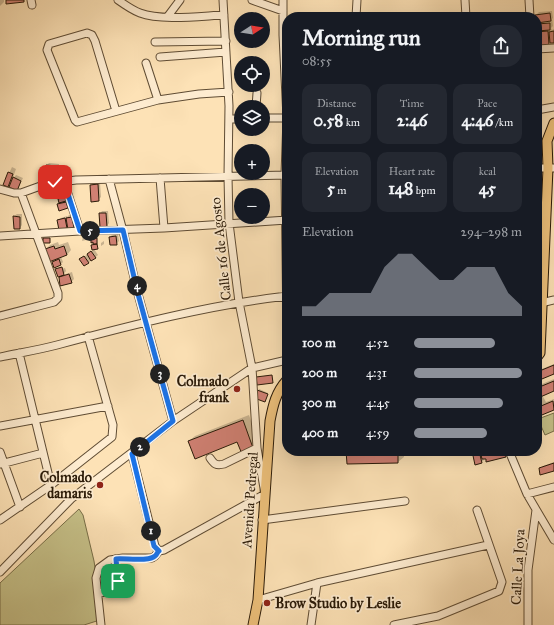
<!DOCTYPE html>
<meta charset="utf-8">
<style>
:root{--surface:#171b24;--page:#242831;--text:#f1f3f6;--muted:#9ea1a6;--accent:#8c9099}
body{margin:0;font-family:"IM FELL Great Primer",serif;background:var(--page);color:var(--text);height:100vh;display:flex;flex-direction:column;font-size:15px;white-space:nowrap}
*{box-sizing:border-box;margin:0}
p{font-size:13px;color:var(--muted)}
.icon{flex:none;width:22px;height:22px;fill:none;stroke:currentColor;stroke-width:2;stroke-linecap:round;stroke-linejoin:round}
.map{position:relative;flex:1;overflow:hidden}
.panel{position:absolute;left:282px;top:12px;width:260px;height:444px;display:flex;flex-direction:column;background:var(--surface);border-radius:16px;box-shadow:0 4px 16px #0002}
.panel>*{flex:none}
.needle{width:26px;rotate:78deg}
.controls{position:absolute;left:234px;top:12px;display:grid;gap:8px}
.controls a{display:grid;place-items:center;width:36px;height:36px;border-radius:50%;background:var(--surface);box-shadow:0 4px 16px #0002;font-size:20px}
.pin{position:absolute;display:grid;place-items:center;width:34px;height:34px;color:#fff;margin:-17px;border-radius:8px;box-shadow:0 2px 6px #0006}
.km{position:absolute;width:20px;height:20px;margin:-10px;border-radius:50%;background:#222;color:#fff;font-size:11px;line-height:20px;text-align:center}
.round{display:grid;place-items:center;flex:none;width:42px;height:42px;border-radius:16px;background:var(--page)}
.summary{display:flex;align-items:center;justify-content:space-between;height:68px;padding:0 20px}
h1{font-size:22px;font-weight:700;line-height:30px}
.stats{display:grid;grid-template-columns:repeat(3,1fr);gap:6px;height:68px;padding:4px 20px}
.stats div{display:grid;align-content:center;border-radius:10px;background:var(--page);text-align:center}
.stats b{font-size:17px;font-weight:700}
.stats small{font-size:11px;font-weight:400}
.stats p{font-size:11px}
.chart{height:112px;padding:8px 20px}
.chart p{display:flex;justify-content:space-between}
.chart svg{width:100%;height:72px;margin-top:4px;fill:var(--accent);opacity:.7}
ul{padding:0 20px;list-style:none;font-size:13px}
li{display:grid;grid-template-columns:64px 48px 1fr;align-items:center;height:30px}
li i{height:10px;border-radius:5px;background:var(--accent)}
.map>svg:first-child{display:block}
.pitch{fill:#c6c189;stroke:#786e48}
.shadow{fill:#0003}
.building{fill:#d08073;stroke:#2a1a08}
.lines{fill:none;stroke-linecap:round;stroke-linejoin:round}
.minor-casing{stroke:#5f4c34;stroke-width:9}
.major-casing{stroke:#2a1a08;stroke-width:11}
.minor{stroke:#feecd0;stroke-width:7}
.major{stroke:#eec17b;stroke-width:9}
.route-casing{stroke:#fff;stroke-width:8}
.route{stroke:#1a73e8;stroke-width:5}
.poi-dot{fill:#8f2418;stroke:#feecd0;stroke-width:1.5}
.labels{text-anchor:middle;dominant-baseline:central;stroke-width:3.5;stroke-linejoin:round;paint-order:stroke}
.street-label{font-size:14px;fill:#2a1a08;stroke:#feecd0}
.poi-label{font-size:14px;font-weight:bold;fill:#2a1a08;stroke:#feecd0;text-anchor:end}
</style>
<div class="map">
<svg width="554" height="625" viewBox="0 0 554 625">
<rect width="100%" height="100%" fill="#fde2b6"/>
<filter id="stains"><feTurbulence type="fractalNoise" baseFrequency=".005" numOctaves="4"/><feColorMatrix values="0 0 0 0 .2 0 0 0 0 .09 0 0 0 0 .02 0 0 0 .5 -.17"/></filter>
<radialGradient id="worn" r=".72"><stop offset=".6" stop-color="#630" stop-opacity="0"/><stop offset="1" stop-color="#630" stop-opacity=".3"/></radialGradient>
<!-- pitch -->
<path class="pitch" d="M554 413V431L545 435 538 419Z
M79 509 83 515 94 561 103 619 84 625H0V583Z"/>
<!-- shadow -->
<path class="shadow" d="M0 0H4V2L0 6Z
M552 11 553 18 552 19 553 26 551 28 552 30 554 29V42L551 41 548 44 537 45V24L539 22H537L536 15 539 12Z
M545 141 537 152V142Z
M49 163 59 164V174L56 176 46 175 47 165Z
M12 167 16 169 12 180 16 175 23 178 17 190 4 184Z
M537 179 546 180 543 191H537V190H542L537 188Z
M94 182H100L101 197 98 200 91 185Z
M537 193H543L544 197 541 200H537Z
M66 197 70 205 67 208 58 204 60 203V199Z
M543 207V219L539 223H537V208Z
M102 211H108L109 223 107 226 100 214Z
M17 214H22V225L20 228 14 216Z
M69 215H74L76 225 73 227 68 225 66 227 58 220 61 218 67 216V217Z
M118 234 119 241 116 244 110 237 112 235Z
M83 236H87L86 240 82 241Z
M97 237 98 247 94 249 98 255 88 263 81 259 93 250 92 245 94 244 92 239Z
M104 241V244L101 246V243Z
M58 242 59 245 68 242 71 250 67 255 61 257 63 262 61 264 55 267 53 262 57 258 46 249 50 245Z
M537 260H539L541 268 538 270H537Z
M58 268V270L65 268 66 271 63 275 72 272 74 279 71 282 60 278 63 274 57 270Z
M537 273H539L541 290 537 293Z
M554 364V373L537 380V371Z
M554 379V390L542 395 546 402 554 399V409L537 416V386Z
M259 389 268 393 265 401 255 398Z
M249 415 258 441 252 447 238 440 189 441 195 436Z
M537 420 540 426 537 428Z
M347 451H404V457L398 462Z
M473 451H509L510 452 505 457 483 458 484 460 481 462Z
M554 462V470L540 469 543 466Z"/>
<!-- building -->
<path class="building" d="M6 0H24V2L6 4Z
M550 13 551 21 537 23V17H535V15Z
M550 23V30L537 31V24Z
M548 31 549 45 537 46V32Z
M554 31V43H550L549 32Z
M537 144H543L544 152 537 153Z
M46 165 57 166 56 177 45 176Z
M8 172 13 174 8 187 3 185Z
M13 177 21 181 17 191 9 187Z
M537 181 544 182V190L537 189Z
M98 184 99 201 91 202 90 185Z
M537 192H540L542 201H537Z
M65 197 66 201 59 203 58 199Z
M66 202 68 208 59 211 57 204Z
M537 211H539L540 224H537Z
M99 213H106L107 227H100Z
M13 216 20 217V229H14Z
M72 217 74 228 68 230 66 218Z
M65 218 67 228 59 230 57 220Z
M116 236 117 245H110L109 237Z
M43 238H50V243H43Z
M91 238H97V244H93V242L91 243Z
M97 244 98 249 92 250 91 245Z
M54 246 55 249 64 246 67 255 49 262 45 249Z
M91 251 96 258 91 261 87 254Z
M84 256 89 263 84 266 79 259Z
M59 259 61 265 54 268 52 262Z
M62 267 64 275 58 277 55 269Z
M69 274 72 283 60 286 59 277Z
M554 365V374L537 381V372Z
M272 375 273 383 257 385 256 377Z
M554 381V391L538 398 541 406 553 401 554 410 537 417V388Z
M257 390 268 394 265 402 254 398Z
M243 420 253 448 242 454 237 442 195 459 188 441Z
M346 451H398V463L347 464Z
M472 451H479L482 463 475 465Z
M480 451H505L506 457 486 462V459H482Z
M554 463V471L540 475 539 468Z"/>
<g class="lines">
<!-- minor casing -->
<g class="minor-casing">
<path id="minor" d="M31 0 32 5
M118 0C125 5 132 10 140 13 161 21 201 16 224 15
M252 0 283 11
M283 0V35L287 118 285 175 287 332
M465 0 466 17
M529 0 530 17
M168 16 180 0
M356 17 357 0
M155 42 226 41
M537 49 554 48
M160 57 226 52
M146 63 158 100
M256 107 257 93
M537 110 554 107
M116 111 95 41 92 35 87 33 49 44 47 50 75 120 77 122 158 100 199 94 229 92
M263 118H287
M229 119H241
M537 168H554
M160 178 164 228
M109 179 123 231 138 294 173 421
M64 182 80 231
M0 189 14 193H21L46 184 76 180 287 175
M537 208 546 207
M0 236 80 231 164 228 287 220
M537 304 554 300
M0 316 54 302 58 298V293L21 193
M19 353 51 485
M0 357C19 353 38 350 57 345 132 325 209 305 287 296
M0 426 108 406
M509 451 527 494 554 540
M0 452 20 507
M132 454 155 546 159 551
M210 458C214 464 216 466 224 464L257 448
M1 464 43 453
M527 494 554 487
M0 520 51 485 112 437 113 425 88 336
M262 520 405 501
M159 551 164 550 265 494 257 448 252 368 239 302 229 223 228 176 229 106 223 0
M0 572 71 499 173 421 252 368 287 360
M98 594 115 589 118 586 115 559
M258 600 317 583 488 545
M101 625 96 578 99 568 110 560 123 558H152L155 556 159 551
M311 625 317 583
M394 625 438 616 499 591 502 582 477 510
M528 625V570L536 510"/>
</g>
<!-- major casing -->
<g class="major-casing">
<path id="major" d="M537 357 540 353 548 168 547 141 554 123
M253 625 258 600 270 421C273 405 276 392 287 380"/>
</g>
<!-- minor -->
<use href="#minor" class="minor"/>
<!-- major -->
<use href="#major" class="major"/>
</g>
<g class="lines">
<!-- route casing -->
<g class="route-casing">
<path id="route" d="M55 182H64L80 231 123 230 138 294 173 421 132 454 154 546 159 551C158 551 156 556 155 556 149 562 125 558 116 559L118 581"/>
</g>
<!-- route -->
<use href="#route" class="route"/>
</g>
<!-- markers -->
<g class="poi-dot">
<circle cx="237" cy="389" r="4"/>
<circle cx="100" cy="485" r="4"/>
<circle cx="267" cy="603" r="4"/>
</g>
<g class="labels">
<!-- street labels -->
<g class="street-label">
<text transform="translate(221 249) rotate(-96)">Calle 16 de Agosto</text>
<text transform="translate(250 500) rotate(-86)">Avenida Pedregal</text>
<text transform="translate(518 567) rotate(-87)">Calle La Joya</text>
</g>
<!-- poi labels -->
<g class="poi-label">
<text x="229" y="381">Colmado<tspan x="229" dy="16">frank</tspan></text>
<text x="92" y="477">Colmado<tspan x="92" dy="16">damaris</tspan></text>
<text x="275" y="603" text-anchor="start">Brow Studio by Leslie</text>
</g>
</g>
<rect width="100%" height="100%" filter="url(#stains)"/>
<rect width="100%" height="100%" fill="url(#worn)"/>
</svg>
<div class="controls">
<a><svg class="needle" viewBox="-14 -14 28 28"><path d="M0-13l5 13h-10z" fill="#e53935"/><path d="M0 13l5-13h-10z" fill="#9ea1a6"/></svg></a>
<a><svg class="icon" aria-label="locate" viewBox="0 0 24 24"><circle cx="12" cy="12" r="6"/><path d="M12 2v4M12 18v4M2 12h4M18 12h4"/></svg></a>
<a><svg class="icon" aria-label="layers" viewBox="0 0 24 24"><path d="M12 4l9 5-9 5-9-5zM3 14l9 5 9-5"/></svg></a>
<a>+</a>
<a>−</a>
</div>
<div class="pin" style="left:118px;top:581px;background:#1e9e55"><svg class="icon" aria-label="arrive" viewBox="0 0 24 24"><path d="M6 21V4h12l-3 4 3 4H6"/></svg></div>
<div class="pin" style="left:55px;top:182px;background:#d93025"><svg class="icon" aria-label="check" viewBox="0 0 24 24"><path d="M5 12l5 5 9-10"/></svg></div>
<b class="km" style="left:151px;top:531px">1</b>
<b class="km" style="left:140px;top:447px">2</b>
<b class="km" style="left:160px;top:374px">3</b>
<b class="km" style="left:137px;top:286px">4</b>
<b class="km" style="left:90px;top:231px">5</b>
<section class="panel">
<div class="summary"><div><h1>Morning run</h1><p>08:55</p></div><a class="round"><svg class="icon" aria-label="share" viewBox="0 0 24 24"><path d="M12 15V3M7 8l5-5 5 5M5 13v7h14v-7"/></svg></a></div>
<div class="stats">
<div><p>Distance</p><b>0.58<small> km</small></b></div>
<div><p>Time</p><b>2:46</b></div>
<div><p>Pace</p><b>4:46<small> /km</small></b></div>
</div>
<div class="stats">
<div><p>Elevation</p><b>5<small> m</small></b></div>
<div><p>Heart rate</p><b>148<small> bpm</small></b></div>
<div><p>kcal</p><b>45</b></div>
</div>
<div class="chart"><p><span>Elevation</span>294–298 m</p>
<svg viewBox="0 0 160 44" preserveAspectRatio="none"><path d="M0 44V38L10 38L20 30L30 30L40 30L50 30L60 14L70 6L80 6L90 14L100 22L110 22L120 14L130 14L140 14L150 30L160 38V44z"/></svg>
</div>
<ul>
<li><b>100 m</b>4:52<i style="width:75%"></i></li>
<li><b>200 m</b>4:31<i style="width:100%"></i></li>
<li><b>300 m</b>4:45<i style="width:82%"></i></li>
<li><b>400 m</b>4:59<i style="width:68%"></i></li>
</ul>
</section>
</div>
